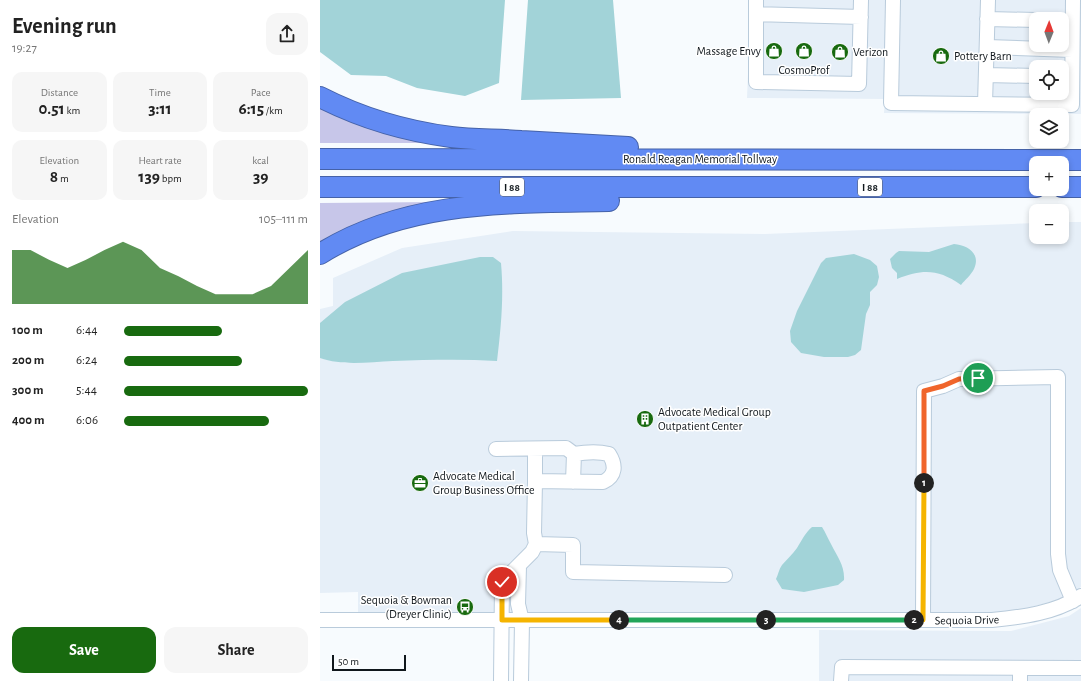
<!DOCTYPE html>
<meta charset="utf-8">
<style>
:root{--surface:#fff;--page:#f6f6f6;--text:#222;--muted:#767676;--accent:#186a0f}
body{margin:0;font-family:"Alegreya Sans",sans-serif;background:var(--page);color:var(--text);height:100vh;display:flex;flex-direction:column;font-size:15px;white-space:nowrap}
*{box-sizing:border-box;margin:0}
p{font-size:13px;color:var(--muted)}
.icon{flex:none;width:22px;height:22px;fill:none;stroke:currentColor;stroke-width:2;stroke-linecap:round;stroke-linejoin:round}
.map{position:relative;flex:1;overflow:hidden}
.drawer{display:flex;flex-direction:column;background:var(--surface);width:320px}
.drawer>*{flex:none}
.needle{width:26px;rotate:1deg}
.controls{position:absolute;left:709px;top:12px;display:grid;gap:8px}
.controls a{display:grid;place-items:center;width:40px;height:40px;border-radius:8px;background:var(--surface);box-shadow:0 2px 6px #0003;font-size:20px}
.scale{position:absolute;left:12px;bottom:10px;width:74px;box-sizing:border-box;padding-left:4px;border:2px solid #10171c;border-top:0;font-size:11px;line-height:14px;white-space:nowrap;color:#10171c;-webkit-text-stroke:3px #fff;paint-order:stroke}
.pin{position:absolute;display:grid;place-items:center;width:34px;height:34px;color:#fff;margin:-17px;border:2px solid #fff;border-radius:50%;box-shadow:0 1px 4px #0007}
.km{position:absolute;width:20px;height:20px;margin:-10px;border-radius:50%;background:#222;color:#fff;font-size:11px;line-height:20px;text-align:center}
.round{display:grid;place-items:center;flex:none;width:42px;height:42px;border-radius:12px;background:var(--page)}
.summary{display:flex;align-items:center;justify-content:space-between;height:68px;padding:0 12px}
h1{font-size:22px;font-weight:700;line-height:30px}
.stats{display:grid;grid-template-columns:repeat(3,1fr);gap:6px;height:68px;padding:4px 12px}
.stats div{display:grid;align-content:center;border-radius:10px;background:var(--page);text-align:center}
.stats b{font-size:17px;font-weight:700}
.stats small{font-size:11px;font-weight:400}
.stats p{font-size:11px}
.chart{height:112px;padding:8px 12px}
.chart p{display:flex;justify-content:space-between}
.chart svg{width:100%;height:72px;margin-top:4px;fill:var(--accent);opacity:.7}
.primary-button{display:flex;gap:8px;margin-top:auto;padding:8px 12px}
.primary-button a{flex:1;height:46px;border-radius:12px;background:var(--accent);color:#fff;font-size:16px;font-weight:700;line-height:46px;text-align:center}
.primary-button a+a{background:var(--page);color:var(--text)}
ul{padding:0 12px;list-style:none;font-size:13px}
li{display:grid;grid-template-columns:64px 48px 1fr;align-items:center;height:30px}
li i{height:10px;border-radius:5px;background:var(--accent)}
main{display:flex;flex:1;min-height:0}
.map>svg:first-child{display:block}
.built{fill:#e6eff8;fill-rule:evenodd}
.green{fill:#c7c6e9}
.water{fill:#a2d3d8}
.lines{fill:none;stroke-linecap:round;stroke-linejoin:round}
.minor-casing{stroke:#b9cbdb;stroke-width:16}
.highway-casing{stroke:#4562a8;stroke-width:22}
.minor{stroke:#fff;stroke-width:14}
.highway{stroke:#618af3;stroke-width:20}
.split-1-casing{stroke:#fff;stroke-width:8}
.split-2-casing{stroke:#fff;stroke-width:8}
.split-3-casing{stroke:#fff;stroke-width:8}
.split-4-casing{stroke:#fff;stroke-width:8}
.split-5-casing{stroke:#fff;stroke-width:8}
.split-1{stroke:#f0652b;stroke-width:5}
.split-2{stroke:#f5b400;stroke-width:5}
.split-3{stroke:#22a559;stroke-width:5}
.split-4{stroke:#22a559;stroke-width:5}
.split-5{stroke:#f5b400;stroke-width:5}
.labels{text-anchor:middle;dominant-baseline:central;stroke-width:3;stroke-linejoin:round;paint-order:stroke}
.shield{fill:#fff;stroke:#585d60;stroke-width:1}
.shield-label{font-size:11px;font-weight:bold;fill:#10171c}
.poi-label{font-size:12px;fill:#10171c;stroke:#fff;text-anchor:start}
.street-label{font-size:12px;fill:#10171c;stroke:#fff}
</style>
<main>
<section class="drawer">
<div class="summary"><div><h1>Evening run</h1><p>19:27</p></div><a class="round"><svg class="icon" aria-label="share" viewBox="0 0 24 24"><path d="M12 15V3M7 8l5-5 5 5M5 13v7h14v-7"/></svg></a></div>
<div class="stats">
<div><p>Distance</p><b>0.51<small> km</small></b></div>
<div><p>Time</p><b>3:11</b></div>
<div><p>Pace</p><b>6:15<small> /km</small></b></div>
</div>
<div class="stats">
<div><p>Elevation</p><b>8<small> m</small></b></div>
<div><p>Heart rate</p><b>139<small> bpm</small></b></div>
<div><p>kcal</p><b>39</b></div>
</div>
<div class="chart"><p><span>Elevation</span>105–111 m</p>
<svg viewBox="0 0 160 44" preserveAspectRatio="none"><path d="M0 44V11L10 11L20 17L30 22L40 17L50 11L60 6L70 11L80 22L90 27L100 33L110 38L120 38L130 38L140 33L150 22L160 11V44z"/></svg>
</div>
<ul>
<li><b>100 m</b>6:44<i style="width:53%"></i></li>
<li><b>200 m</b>6:24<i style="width:64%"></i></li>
<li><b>300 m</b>5:44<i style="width:100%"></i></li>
<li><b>400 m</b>6:06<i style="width:79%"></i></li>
</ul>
<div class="primary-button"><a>Save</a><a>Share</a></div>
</section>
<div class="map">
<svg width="761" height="681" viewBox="0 0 761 681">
<rect width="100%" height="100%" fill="#f7fbfe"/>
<!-- built -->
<path class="built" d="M431 0H761V114L564 113 565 99 427 98ZM716 19H742V45H716ZM716 67H742V93H716Z
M742 222H761V587L743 598 702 610 666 614 38 616V592L0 593V309L13 306V278L82 248 193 231 445 234 716 223V237H742Z
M761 608V681H499V630L691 631 749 616Z"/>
<!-- green -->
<path class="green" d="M0 106 119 143H0Z
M117 202 0 244V203Z"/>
<!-- water -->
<path class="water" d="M0 0H185L179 83 145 96 97 88 66 76 31 75 0 52Z
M208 0H293L301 98 201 100Z
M634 244C648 245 661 254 654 269 651 275 645 280 641 285 618 269 603 269 577 279V273L572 268 570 259 576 253 579 251 609 252Z
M534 254 550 260 557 266 559 277 557 285 550 292V305L546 314 541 350 535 355 528 357H504L481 353 471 342 470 331 477 311 501 263 506 258Z
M160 257H173L181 263C184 297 181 327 177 361 142 359 107 360 73 361 49 362 22 366 0 358V323L25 302 82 273Z
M492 527H502C506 533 508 539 511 544 517 556 525 566 524 580L518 585 484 592 462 589 456 579C458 575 459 569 462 565 467 559 473 554 477 548 482 540 485 533 492 527Z"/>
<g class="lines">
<!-- minor casing -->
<g class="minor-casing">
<path id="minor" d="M436 0V82L539 84 541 0
M573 0 571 103 752 105 753 0
M436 14 541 17
M667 19 716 20
M667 47 752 50
M666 75 716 76
M665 104 668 0
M176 449 246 448 254 454C266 452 277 451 289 454 296 465 296 476 283 482L215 481 214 533 216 544
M215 481V449
M253 482 254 454
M199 566 198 604 202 621 201 681
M0 620H672C703 617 735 613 761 596
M603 620 604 391 623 386 639 379 738 377V554L740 570 753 601
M181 681 182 582 212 552 216 544 253 545V572L405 575
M521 681 522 667 761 668
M700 681V668"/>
</g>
<!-- highway casing -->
<g class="highway-casing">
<path id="highway" d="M0 97C41 118 85 131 131 137 154 140 178 139 201 141 237 143 273 145 308 147
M0 159 761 160
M0 187H716
M742 187H761
M0 254C87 199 190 203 289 201"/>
</g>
<!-- minor -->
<use href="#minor" class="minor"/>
<!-- highway -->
<use href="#highway" class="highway"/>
</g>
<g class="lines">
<!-- split-1 casing -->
<g class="split-1-casing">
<path id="split-1" d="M604 483V391L623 386 639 379 658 378"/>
</g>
<!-- split-2 casing -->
<g class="split-2-casing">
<path id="split-2" d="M594 620H603L604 483"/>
</g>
<!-- split-3 casing -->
<g class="split-3-casing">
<path id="split-3" d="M446 620H594"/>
</g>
<!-- split-4 casing -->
<g class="split-4-casing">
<path id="split-4" d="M299 620H446"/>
</g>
<!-- split-5 casing -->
<g class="split-5-casing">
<path id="split-5" d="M182 582V620H299"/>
</g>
<!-- split-1 -->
<use href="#split-1" class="split-1"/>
<!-- split-2 -->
<use href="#split-2" class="split-2"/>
<!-- split-3 -->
<use href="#split-3" class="split-3"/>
<!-- split-4 -->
<use href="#split-4" class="split-4"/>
<!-- split-5 -->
<use href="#split-5" class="split-5"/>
</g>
<!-- icons -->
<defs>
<g id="shop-disc" transform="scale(0.9)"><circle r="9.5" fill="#186a0f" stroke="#fff"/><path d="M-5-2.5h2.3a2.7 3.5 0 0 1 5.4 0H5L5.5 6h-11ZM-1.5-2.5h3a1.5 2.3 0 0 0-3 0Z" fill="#fff"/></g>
<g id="building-disc" transform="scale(0.9)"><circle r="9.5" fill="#186a0f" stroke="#fff"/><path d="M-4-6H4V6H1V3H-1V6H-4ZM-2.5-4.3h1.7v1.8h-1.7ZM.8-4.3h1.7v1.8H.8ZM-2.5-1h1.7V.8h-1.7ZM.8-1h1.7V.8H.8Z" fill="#fff"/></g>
<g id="office-disc" transform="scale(0.9)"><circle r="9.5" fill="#186a0f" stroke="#fff"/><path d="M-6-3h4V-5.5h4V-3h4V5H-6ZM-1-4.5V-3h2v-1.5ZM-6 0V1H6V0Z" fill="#fff"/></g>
<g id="bus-disc" transform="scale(0.9)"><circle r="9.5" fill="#186a0f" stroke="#fff"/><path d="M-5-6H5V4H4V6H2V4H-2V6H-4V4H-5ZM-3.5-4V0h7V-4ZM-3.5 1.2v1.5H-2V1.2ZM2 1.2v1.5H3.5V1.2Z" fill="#fff"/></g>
</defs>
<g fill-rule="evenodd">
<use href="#shop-disc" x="454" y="51"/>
<use href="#shop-disc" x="484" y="51"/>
<use href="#shop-disc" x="520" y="52"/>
<use href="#shop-disc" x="621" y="56"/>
<use href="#building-disc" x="325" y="419"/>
<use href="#office-disc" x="100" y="483"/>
<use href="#bus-disc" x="145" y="607"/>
</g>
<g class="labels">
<!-- shield labels -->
<g class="shield">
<rect x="180" y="178" width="24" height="18" rx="3"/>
<rect x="538" y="178" width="24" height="18" rx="3"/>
</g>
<g class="shield-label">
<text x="192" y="187">I 88</text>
<text x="550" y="187">I 88</text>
</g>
<!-- poi labels -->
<g class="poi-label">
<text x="441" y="51" text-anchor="end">Massage Envy</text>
<text x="533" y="52">Verizon</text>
<text x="634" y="56">Pottery Barn</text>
<text x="484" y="70" text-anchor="middle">CosmoProf</text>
<text x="338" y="412">Advocate Medical Group<tspan x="338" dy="14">Outpatient Center</tspan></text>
<text x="113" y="476">Advocate Medical<tspan x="113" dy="14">Group Business Office</tspan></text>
<text x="132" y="600" text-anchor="end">Sequoia &amp; Bowman<tspan x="132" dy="14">(Dreyer Clinic)</tspan></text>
</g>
<!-- street labels -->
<g class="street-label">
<text x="380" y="159">Ronald Reagan Memorial Tollway</text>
<text transform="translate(647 620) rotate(-1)">Sequoia Drive</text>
</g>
</g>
</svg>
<div class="controls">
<a><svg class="needle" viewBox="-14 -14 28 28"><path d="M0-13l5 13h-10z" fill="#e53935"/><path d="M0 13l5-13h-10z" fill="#767676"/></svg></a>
<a><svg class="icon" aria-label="locate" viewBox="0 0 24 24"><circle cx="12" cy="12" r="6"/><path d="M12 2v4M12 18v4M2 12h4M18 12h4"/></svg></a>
<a><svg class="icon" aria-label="layers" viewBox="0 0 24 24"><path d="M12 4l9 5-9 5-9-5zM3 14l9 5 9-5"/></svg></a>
<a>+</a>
<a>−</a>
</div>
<div class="scale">50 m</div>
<div class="pin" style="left:658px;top:378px;background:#1e9e55"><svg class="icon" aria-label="arrive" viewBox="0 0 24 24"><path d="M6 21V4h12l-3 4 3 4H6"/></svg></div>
<div class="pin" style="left:182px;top:582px;background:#d93025"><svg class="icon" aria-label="check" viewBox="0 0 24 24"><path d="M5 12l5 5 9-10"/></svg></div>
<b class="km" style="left:604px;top:483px">1</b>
<b class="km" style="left:594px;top:620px">2</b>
<b class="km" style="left:446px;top:620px">3</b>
<b class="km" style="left:299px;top:620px">4</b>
</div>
</main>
